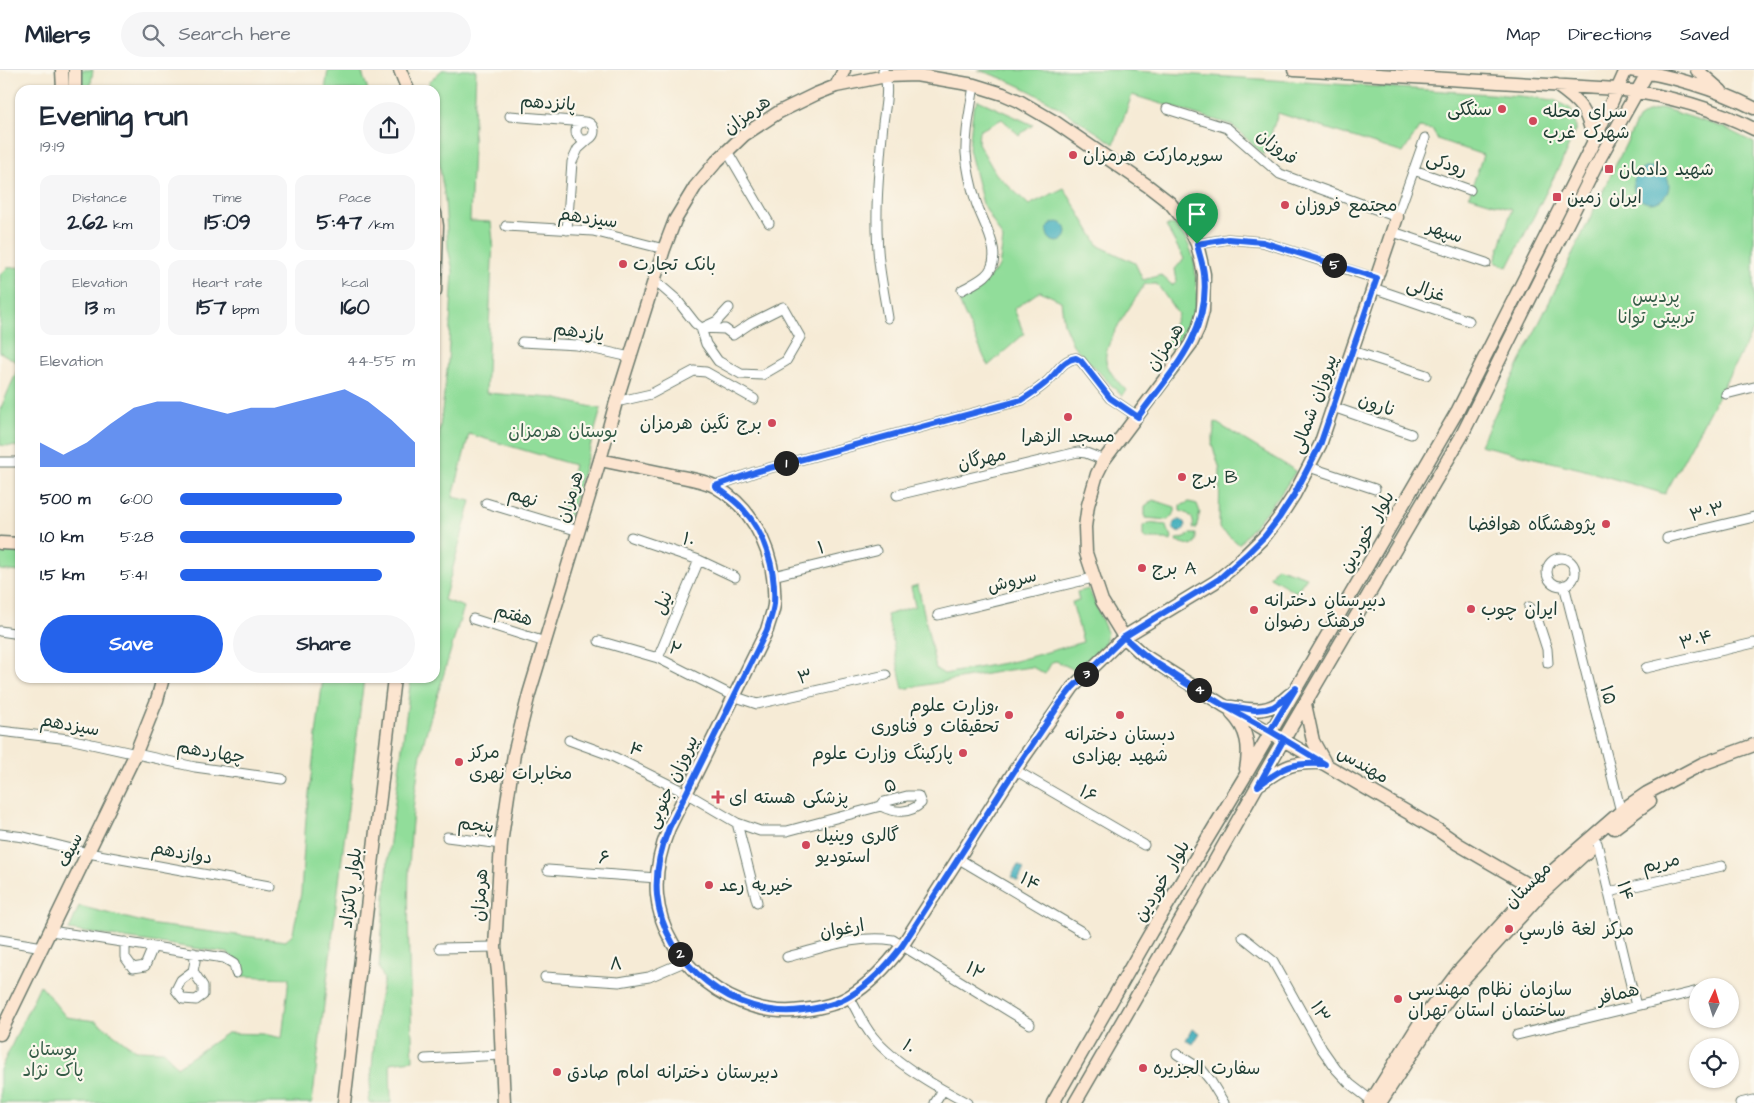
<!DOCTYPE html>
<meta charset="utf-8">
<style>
:root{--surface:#fff;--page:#f6f6f7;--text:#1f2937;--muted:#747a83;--line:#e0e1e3;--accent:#2563eb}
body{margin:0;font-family:"Architects Daughter","Playpen Sans Arabic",sans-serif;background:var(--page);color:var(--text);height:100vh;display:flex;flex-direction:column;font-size:19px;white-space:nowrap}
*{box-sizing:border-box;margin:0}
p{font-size:16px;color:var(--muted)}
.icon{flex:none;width:28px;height:28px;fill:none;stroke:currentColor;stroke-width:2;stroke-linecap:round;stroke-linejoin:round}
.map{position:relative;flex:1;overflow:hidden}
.details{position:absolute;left:15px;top:15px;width:425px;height:598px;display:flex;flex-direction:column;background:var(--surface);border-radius:15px;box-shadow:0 1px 4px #0004}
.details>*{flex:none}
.needle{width:32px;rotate:4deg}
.tools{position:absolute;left:1689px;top:908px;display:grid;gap:10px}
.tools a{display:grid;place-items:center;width:50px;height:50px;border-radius:50%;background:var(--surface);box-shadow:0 1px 4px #0004;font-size:25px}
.pin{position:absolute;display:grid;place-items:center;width:42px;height:42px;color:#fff;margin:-51px -21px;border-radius:50% 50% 50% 0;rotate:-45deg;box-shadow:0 0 5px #0007}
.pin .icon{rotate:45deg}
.km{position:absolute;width:25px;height:25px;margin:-12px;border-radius:50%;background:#222;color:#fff;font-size:14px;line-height:25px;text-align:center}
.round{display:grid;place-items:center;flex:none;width:52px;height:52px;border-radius:26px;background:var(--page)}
.head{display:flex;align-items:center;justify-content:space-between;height:85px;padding:0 25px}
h1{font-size:28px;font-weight:800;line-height:38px}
.stats{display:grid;grid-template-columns:repeat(3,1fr);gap:8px;height:85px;padding:5px 25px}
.stats div{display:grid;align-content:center;border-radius:12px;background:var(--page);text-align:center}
.stats b{font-size:21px;font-weight:800}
.stats small{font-size:14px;font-weight:400}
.stats p{font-size:14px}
.chart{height:140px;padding:10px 25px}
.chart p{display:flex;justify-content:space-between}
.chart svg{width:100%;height:90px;margin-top:5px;fill:var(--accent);opacity:.7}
.primary-button{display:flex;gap:10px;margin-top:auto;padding:10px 25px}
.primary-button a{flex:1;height:58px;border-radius:30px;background:var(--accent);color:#fff;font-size:20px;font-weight:800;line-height:58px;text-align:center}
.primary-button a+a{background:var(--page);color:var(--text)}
ul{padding:0 25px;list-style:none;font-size:16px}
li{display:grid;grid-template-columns:80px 60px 1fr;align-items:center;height:38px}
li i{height:12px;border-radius:6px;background:var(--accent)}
header{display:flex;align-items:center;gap:30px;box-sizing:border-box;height:70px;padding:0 25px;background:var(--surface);border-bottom:1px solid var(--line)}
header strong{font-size:24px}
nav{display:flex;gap:28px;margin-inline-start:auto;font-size:18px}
.search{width:350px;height:45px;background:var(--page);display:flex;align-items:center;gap:12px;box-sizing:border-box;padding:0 18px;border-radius:28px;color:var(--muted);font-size:19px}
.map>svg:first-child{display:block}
.green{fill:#91dd9a;stroke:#588d67}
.water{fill:#3eadbb;stroke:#2e7578}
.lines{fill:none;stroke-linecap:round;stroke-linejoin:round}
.street-casing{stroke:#6a7a6d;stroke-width:11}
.secondary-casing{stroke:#6a7a6d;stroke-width:15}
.street{stroke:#fff;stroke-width:9}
.secondary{stroke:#fce5d0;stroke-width:12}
.route-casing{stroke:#fff;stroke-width:10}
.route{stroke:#2563eb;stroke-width:6}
.poi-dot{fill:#d1495b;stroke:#fbf7ec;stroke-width:2}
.labels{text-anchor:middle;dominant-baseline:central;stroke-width:4.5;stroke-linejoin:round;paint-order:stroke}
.street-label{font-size:18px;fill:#1f3d34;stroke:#fbf7ec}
.poi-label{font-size:18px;fill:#1f3d34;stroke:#fbf7ec;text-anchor:start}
.park-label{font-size:18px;fill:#365d48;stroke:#fbf7ec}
</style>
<header>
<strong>Milers</strong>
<div class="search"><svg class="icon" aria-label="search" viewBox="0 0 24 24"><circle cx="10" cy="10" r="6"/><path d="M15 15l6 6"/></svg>Search here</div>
<nav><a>Map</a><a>Directions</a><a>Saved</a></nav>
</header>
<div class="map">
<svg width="1754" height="1033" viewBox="0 0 1754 1033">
<rect width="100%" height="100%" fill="#fbf7ec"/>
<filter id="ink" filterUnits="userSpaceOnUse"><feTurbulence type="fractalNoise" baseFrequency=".02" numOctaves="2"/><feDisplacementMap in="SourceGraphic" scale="10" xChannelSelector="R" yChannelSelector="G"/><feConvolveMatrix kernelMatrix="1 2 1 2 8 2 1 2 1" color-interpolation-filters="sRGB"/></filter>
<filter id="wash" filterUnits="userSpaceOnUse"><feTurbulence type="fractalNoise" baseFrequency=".0096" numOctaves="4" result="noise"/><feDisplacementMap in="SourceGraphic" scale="20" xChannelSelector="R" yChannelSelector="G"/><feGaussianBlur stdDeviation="1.12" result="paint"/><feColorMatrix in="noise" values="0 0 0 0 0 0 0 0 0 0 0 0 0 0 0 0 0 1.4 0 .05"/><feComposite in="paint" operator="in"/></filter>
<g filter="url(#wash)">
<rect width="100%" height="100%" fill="#f6ebd6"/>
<!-- green -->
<path class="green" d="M80 0H93L90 20H80Z
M328 0H361L368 20H325Z
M442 0H476L470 151 491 152 493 171 486 323 553 328 601 339 570 447 560 445 574 395 469 364 453 427 471 431 444 530 464 537C456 562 449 586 442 610 433 640 422 671 418 702 403 798 409 894 413 990L390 993 391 1033H369L377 940 384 909 379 898 389 779 411 608H435V399L448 291 453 201 448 178 445 130 435 67V20H429V12Z
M977 0H1120L1520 26 1554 30 1571 39 1575 47 1576 58 1563 89 1508 197 1495 192 1512 139 1469 126 1483 85 1437 69 1433 60 1419 58 1403 83 1278 43 1264 85 1232 55 1132 25 1114 74C1070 45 1029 14 977 0Z
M978 30 1033 55 1019 65 1002 49 979 61 978 73 996 104 1029 135 1064 118 1099 176 1135 193 1143 210 1161 205 1172 215 1177 211 1175 199 1184 189 1166 156 1175 154C1191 174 1196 189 1196 215 1197 222 1198 229 1196 235 1191 252 1181 266 1172 280L1166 276 1178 244 1157 214H1145C1135 230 1102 274 1106 291 1109 303 1118 312 1126 320L1122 326 1073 275 1064 254 1061 231 1040 221 1014 239 1024 264 988 296 959 232 973 224 999 197 1003 169 983 134 969 79 973 39Z
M1662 38 1725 58 1754 73V259L1665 424 1581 399 1480 375 1638 49 1648 42Z
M19 197 20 202V377L0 375V340L20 294 0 282V205L7 198Z
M1215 352 1296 401 1280 425 1239 474 1219 458 1220 399 1212 375Z
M1153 430 1175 437V442L1168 450 1145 448V436Z
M1189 432 1197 434 1200 442 1196 459 1193 458C1195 448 1189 443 1180 441V436Z
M1148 453 1166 455 1167 460 1172 467 1171 471 1166 469H1146L1143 466V456Z
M1190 464H1196V471L1192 476 1176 471V469L1184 468Z
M0 480 20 481V502L0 500Z
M1276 497 1307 507 1296 522 1270 507Z
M918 515 936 599 944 604 1015 591 1083 572 1072 532 1079 531 1077 522 1089 519 1107 562 1105 574 1077 601 1056 591 1052 592 1045 604 1032 597 1009 600 903 619 887 545 915 536 911 517Z
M323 608H364L312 1033H0V1000L40 915 66 947 96 951 135 980 164 981 177 997 227 963 263 964 282 968 289 908 240 906 237 892 228 883 69 860 79 836 155 855 286 871 293 863 301 823 306 748Z"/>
<!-- water -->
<path class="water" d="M1633 115a18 18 0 1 1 36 0a18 18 0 1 1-36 0Z
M1047 162a10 10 0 1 1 20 0a10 10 0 1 1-20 0Z
M1173 456a6 6 0 1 1 12 0a6 6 0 1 1-12 0Z
M1018 795 1024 799 1018 811 1011 807Z
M1192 959 1200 963 1193 974 1186 970Z"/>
</g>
<g filter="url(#ink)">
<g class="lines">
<!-- street casing -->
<g class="street-casing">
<path id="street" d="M883 0C890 15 885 37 883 53 879 99 874 145 879 191 881 210 885 229 888 248
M1167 39 1227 58 1280 104 1397 147 1425 68
M510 46 585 52
M576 61a9 9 0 1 1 18 0a9 9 0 1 1-18 0Z
M727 81 769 153
M1414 100 1470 120
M506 156 593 161 664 179
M567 160 572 92 578 79 588 70
M1393 162 1486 193
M1197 174 1228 169 1263 172 1377 209
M654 210 677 230 695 253 701 258 725 259 733 265 751 253 783 237 800 267 786 291 762 305 741 304 718 291 706 274 701 258
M1373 218 1469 251
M962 220C969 216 978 212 985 206 1007 187 982 152 976 132 972 119 967 97 966 83 965 60 971 37 974 15
M704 257 717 251 729 238
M522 272 577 275 630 287
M1352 281 1426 305
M1726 324 1754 317
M616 332 651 324 694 301 706 302 754 329
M1333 337 1411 364
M0 392H20
M1309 397 1375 419
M715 416 755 402 1022 330C1031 324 1041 318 1049 310 1058 301 1063 290 1076 288L1081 291 1110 328 1138 347
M897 425 1078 382 1086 383 1104 390
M486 433 579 461
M631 467 699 490 735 507
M1667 468 1754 447
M1547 502a14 14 0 1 1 28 0a14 14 0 1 1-28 0Z
M773 506 876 481
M1564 515 1621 742
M1529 537 1535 542 1547 579 1548 593
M938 545 1093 508
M473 549 545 572
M0 561 20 564
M599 571 658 588 733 626 757 634 886 605
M658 588 699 490
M1646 598 1754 573
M0 661 69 669 195 697 282 709
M569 670 610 685 686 723 737 753 760 761H787L881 736 884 732 907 726H918L921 733C910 744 894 743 881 736
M1015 700 1144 775
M737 753 757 832
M0 764 24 767 88 783 269 816
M447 767 501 774
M1597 773 1636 936
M959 789 1084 863
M548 800 657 808
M1609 822 1722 796
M51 861 224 888 234 894 236 903
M1243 867 1273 891 1322 979 1336 999 1350 1014 1372 1031
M0 870 43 877
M125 872V887L133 898 145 896 153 877
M440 878 495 877
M787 887C820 879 858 864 893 870L1030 954
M193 901 203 916V925L196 930 183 929 176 920 181 910 193 901 195 891 194 883
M545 907 619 912 649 907 684 892
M849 927C857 940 863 955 873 967 894 993 937 1017 967 1033
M1517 965 1698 921
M1177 984 1202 1000 1210 1010 1224 1033
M425 989 501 985
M935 1033 943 1020
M1740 1033 1753 1030"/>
</g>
<!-- secondary casing -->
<g class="secondary-casing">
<path id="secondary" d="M62 0 63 20
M75 0V20
M400 0 408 20
M1294 0 1617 19C1665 25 1711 37 1754 59
M1629 0C1667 4 1719 20 1754 38
M1697 0 1721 21
M1556 15C1582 33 1587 40 1594 71
M836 16 844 0
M435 143 437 156 435 221
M600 390C624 395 648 400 672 405 685 408 704 410 716 417 757 440 777 489 774 535 773 543 769 552 767 560L669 758C660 780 655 801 657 825 663 894 735 950 803 940 819 938 836 935 850 926 871 913 887 896 902 876L1015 700 1073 617 1124 567 1215 512 1231 499 1265 466 1279 448 1294 425 1320 375 1397 147
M0 473 20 474
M1305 634 1313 671 1324 691
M1231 637C1256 641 1270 643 1289 625
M1232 644C1248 660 1250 678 1246 699
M1261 713C1286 695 1293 692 1323 693
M1614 758 1650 731
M0 964 135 685 157 630 163 608
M344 1033 394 608
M504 1033 498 902 495 877 501 774 514 684 529 624 600 390 616 332 664 179 675 150 695 117 717 91 744 65 779 42 816 24 836 16 886 6 916 5 974 15 1003 24 1019 31 1055 52 1148 116 1170 133 1179 144 1189 157 1197 174 1204 204 1203 241 1198 259 1191 274 1104 390 1097 404 1088 435 1085 457 1086 483 1102 531 1124 567 1142 584 1223 635 1438 760 1458 774 1542 823
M1053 1033 1151 862 1244 708 1458 340 1594 71 1626 0
M1075 1033 1212 796 1277 681 1461 367 1601 86 1649 0
M1370 1033 1421 951 1458 902 1539 813 1625 738 1647 723 1702 694 1754 675
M1380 1033 1438 943 1459 914 1542 823 1589 780"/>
</g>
<!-- street -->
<use href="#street" class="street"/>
<!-- secondary -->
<use href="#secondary" class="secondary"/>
</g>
</g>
<g class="lines" filter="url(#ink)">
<!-- route casing -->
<g class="route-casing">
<path id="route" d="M1197 174C1199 184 1203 194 1204 204 1211 263 1170 303 1138 347L1110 328 1081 291 1076 288C1063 290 1058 301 1049 310 1041 318 1031 324 1022 330L755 402 715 416C724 423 735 430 742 438 766 464 776 500 774 534 773 543 769 552 767 560L669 758C660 780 655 801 657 825 663 894 736 950 803 940 819 938 836 935 850 926 871 913 887 896 902 876L1015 700 1061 632 1073 617 1124 567C1169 610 1231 638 1284 669L1258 716C1285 696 1291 692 1325 694L1270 661 1296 618 1282 631 1273 637 1266 639 1255 640 1223 635 1142 584 1124 567 1219 509 1246 485 1265 466 1279 448 1294 425 1320 375 1377 208 1263 172 1228 169 1197 174"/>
</g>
<!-- route -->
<use href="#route" class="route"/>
</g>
<!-- markers -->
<g class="poi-dot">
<circle cx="1502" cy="39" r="5"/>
<circle cx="1533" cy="51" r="5"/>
<circle cx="1073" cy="85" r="5"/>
<rect x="1604" y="94" width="10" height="10" rx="2.5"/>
<rect x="1552" y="122" width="10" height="10" rx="2.5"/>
<circle cx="1285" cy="135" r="5"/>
<circle cx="623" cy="194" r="5"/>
<circle cx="1068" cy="347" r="5"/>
<circle cx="772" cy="353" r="5"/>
<circle cx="1182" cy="407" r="5"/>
<circle cx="1606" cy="454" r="5"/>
<circle cx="1142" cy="498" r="5"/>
<circle cx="1471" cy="539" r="5"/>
<circle cx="1254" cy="540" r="5"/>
<circle cx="1009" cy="645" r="5"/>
<circle cx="1120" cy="645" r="5"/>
<circle cx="963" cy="683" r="5"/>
<circle cx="459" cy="692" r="5"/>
<path d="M715.5 719.5h5v5h5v5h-5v5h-5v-5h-5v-5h5z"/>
<circle cx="806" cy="775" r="5"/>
<circle cx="709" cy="815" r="5"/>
<circle cx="1509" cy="859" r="5"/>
<circle cx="1398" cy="929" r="5"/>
<circle cx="1143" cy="998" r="5"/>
<circle cx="557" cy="1002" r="5"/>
</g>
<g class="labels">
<!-- street labels -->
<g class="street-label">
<text transform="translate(548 33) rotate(4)">پانزدهم</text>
<text transform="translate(747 45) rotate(-36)">هرمزان</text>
<text transform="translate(1277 77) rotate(38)">فروزان</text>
<text transform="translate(1447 94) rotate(19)">رودکی</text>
<text transform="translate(588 148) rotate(8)">سیزدهم</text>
<text transform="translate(1445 162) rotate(19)">سپهر</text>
<text transform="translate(1426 220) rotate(19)">غزالی</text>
<text transform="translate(579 262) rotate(8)">یازدهم</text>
<text transform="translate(1165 277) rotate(-57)">هرمزان</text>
<text transform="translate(1314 334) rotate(-70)">پیروزان شمالی</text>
<text transform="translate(1377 335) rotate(19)">نارون</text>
<text transform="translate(982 389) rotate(-13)">مهرگان</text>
<text transform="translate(523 427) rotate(17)">نهم</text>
<text transform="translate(570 427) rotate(-73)">هرمزان</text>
<text transform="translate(1707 442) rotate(-14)">۳۰۳</text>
<text transform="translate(1367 462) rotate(-60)">بلوار خوردین</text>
<text transform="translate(689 470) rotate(19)">۱۰</text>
<text transform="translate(821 478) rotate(-13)">۱</text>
<text transform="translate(1012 511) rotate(-14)">سروش</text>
<text transform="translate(663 533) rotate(-67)">نیل</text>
<text transform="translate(514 545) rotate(17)">هفتم</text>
<text transform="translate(1696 570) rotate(-13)">۳۰۴</text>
<text transform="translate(675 579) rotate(25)">۲</text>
<text transform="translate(805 607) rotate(-13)">۳</text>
<text transform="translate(1608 625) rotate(76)">۱۵</text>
<text transform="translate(70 655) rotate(10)">سیزدهم</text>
<text transform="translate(636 680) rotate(27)">۴</text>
<text transform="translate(211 682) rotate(9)">چهاردهم</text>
<text transform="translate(1363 695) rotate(30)">مهندس</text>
<text transform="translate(672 712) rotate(-65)">پیروزان جنوبی</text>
<text transform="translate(890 716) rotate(-20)">۵</text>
<text transform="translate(1088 724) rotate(30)">۱۶</text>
<text transform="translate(476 755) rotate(7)">پنجم</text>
<text transform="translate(70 780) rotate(-64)">سیف</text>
<text transform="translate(182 783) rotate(10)">دوازدهم</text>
<text transform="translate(604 788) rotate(4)">۶</text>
<text transform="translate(1661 793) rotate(-13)">مریم</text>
<text transform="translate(1162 811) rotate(-59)">بلوار خوردین</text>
<text transform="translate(1030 812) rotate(31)">۱۴</text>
<text transform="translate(1528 815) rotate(-45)">مهستان</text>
<text transform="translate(351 818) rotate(-83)">بلوار پاکنژاد</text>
<text transform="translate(1625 821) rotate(76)">۱۴</text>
<text transform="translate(480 825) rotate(-86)">هرمزان</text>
<text transform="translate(842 859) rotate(-10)">ارغوان</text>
<text transform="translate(616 894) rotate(-1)">۸</text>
<text transform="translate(975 901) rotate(31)">۱۲</text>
<text transform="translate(1618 924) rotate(-14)">همافر</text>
<text transform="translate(1320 942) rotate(61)">۱۳</text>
<text transform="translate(909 977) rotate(38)">۱۰</text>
</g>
<!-- poi labels -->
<g class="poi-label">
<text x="1492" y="39" text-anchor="end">سنگکی</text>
<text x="1543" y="41">سرای محله<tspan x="1543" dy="21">شهرک غرب</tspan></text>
<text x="1083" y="85">سوپرمارکت هرمزان</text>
<text x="1619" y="99">شهید دادمان</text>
<text x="1567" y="127">ایران زمین</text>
<text x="1295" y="135">مجتمع فروزان</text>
<text x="633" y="194">بانک تجارت</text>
<text x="762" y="353" text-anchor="end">برج نگین هرمزان</text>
<text x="1068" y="366" text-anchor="middle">مسجد الزهرا</text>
<text x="1192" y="407">برج B</text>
<text x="1596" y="454" text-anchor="end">پژوهشگاه هوافضا</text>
<text x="1152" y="498">برج A</text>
<text x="1264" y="530">دبیرستان دخترانه<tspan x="1264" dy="21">فرهنگ رضوان</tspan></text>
<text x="1481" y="539">ایران چوب</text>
<text x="999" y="635" text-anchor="end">وزارت علوم،<tspan x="999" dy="21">تحقیقات و فناوری</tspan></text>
<text x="1120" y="664" text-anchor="middle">دبستان دخترانه<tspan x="1120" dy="21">شهید بهزادی</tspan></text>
<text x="469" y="682">مرکز<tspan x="469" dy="21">مخابرات نهری</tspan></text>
<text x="953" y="683" text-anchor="end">پارکینگ وزارت علوم</text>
<text x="729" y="727">پزشکی هسته ای</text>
<text x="816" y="765">گالری وینیل<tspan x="816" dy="21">استودیو</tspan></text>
<text x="719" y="815">خیریه رعد</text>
<text x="1519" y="859">مركز لغة فارسي</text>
<text x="1408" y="919">سازمان نظام مهندسی<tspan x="1408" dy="21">ساختمان استان تهران</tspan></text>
<text x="1153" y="998">سفارت الجزیره</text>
<text x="567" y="1002">دبیرستان دخترانه امام صادق</text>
</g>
<!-- park labels -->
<g class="park-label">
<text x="1656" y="226">پردیس<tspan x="1656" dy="21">تربیتی توانا</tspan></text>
<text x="563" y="361">بوستان هرمزان</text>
<text x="53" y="979">بوستان<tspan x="53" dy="21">پاک نژاد</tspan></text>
</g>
</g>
</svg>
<div class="tools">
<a><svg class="needle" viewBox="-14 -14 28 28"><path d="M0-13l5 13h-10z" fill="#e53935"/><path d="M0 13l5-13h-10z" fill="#747a83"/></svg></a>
<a><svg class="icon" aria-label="locate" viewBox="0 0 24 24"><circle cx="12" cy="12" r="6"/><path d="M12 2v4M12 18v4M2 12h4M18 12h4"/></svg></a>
</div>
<div class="pin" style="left:1197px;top:174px;background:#1e9e55"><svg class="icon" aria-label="arrive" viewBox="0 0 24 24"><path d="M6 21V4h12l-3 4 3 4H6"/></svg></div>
<b class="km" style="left:786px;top:393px">1</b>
<b class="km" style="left:680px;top:884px">2</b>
<b class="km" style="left:1086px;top:604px">3</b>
<b class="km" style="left:1199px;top:620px">4</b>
<b class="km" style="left:1334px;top:195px">5</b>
<section class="details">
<div class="head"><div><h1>Evening run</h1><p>19:19</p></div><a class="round"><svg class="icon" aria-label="share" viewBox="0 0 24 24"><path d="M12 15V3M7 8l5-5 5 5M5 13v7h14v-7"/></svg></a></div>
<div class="stats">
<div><p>Distance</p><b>2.62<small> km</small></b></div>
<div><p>Time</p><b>15:09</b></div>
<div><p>Pace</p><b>5:47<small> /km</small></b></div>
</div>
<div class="stats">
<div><p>Elevation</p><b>13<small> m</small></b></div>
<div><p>Heart rate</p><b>157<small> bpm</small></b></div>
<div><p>kcal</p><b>160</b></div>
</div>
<div class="chart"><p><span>Elevation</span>44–55 m</p>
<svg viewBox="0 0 160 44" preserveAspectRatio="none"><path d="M0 44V32L10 38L20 32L30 23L40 15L50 12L60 12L70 15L80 18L90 15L100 15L110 12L120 9L130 6L140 12L150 21L160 32V44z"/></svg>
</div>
<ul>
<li><b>500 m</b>6:00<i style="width:69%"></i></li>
<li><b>1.0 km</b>5:28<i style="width:100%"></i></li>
<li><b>1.5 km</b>5:41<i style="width:86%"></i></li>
</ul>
<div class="primary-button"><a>Save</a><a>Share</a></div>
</section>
</div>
